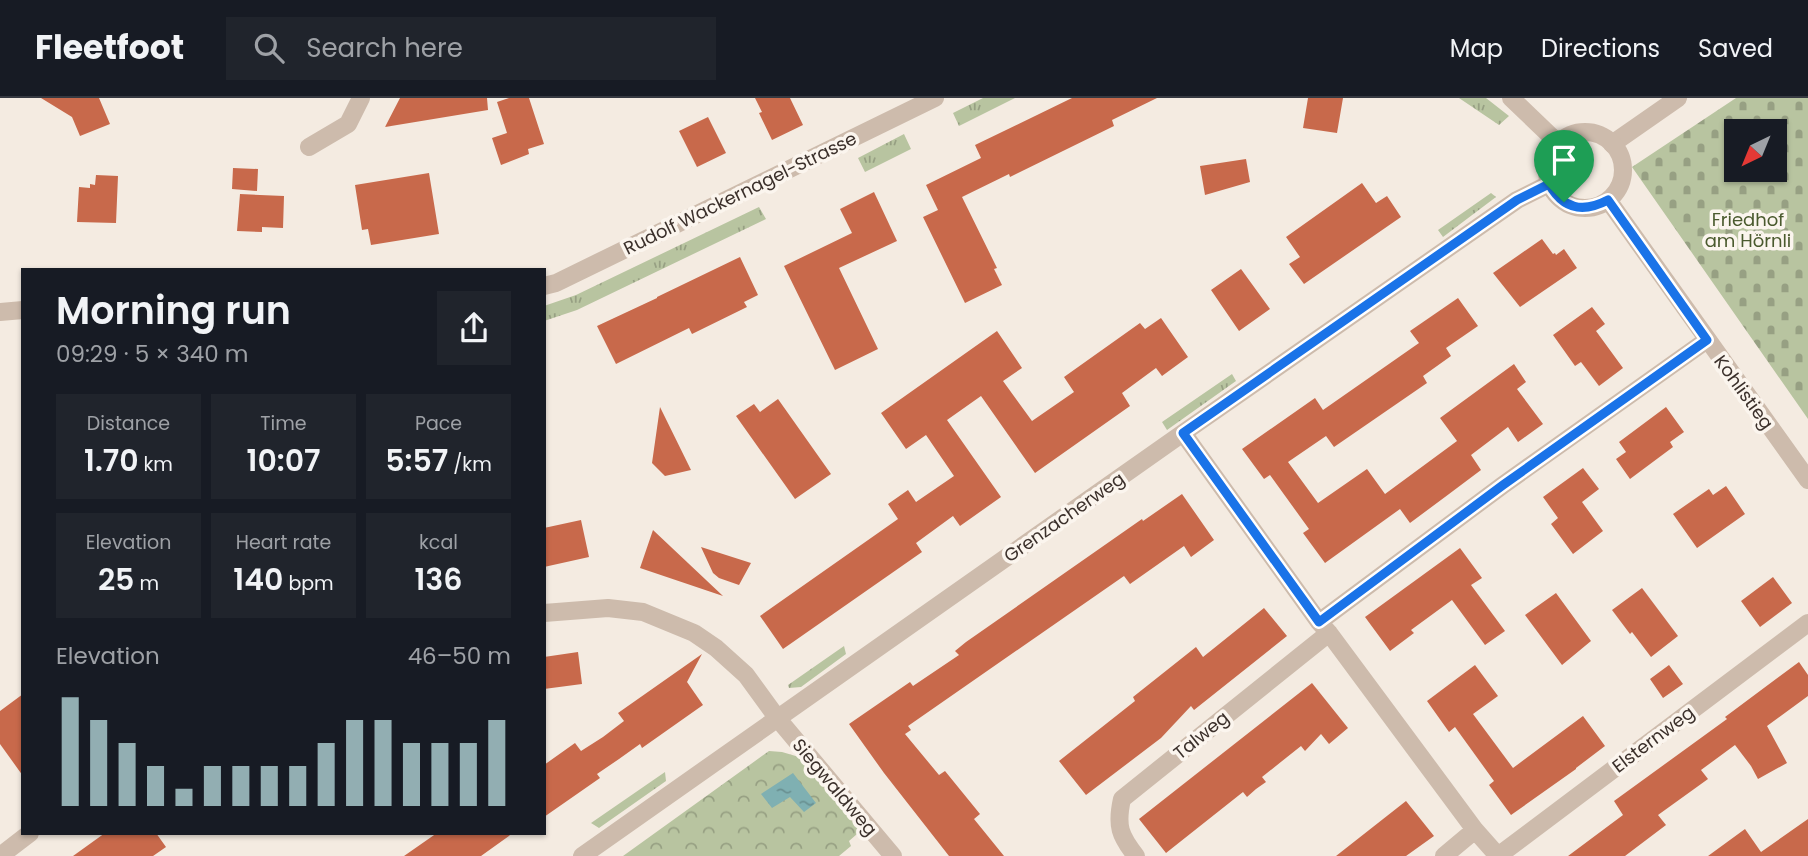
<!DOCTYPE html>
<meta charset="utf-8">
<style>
:root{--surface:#171b24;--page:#20242c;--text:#f1f3f6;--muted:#9ea1a6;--line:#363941;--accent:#92aeb2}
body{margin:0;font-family:Poppins,sans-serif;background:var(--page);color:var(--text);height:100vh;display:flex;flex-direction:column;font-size:26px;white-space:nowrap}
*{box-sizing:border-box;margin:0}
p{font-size:23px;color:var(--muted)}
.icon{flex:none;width:38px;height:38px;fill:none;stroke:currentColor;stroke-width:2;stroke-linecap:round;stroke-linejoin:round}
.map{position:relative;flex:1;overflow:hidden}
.panel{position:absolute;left:21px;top:170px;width:525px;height:567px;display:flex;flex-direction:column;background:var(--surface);border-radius:0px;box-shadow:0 2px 5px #0004}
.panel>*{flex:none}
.needle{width:46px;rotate:223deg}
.tools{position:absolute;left:1724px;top:21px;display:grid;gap:14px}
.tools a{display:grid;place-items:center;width:63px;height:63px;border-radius:0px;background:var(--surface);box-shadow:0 2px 5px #0004;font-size:35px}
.pin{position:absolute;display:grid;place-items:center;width:60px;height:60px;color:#fff;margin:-72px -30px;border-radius:50% 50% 50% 0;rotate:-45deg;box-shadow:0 0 7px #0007}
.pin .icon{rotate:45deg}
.round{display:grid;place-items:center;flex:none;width:74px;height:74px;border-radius:0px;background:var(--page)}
.head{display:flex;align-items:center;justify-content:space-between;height:119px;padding:0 35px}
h1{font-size:38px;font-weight:600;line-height:52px}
.stats{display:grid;grid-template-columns:repeat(3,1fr);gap:10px;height:119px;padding:7px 35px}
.stats div{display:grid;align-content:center;border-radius:0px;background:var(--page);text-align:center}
.stats b{font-size:30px;font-weight:600}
.stats small{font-size:19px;font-weight:400}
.stats p{font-size:19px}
.chart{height:196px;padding:14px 35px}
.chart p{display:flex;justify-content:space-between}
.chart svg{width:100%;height:126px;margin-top:7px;stroke:var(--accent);stroke-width:6}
header{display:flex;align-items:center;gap:42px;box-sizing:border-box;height:98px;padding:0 35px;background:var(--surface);border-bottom:2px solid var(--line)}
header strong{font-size:33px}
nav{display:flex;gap:38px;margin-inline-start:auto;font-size:24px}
.search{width:490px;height:63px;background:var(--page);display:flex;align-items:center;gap:18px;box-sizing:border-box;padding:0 24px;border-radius:0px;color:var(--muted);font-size:26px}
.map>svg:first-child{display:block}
.grass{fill:url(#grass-tufts)}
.cemetery{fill:url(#cemetery-stones);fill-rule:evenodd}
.park{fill:url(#park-crowns)}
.water{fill:url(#water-ripples)}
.building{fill:#c8694b}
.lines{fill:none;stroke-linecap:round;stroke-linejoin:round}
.minor{stroke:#cdbbac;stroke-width:18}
.tertiary{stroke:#cdbbac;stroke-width:18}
.route-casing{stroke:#fff;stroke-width:14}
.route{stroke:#1a73e8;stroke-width:9}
.labels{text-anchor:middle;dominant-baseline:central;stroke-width:7;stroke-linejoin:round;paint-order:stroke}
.street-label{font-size:18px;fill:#3b302b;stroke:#fbf5ee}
.park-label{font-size:18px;fill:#4a5a2e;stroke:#fbf5ee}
</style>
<header>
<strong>Fleetfoot</strong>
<div class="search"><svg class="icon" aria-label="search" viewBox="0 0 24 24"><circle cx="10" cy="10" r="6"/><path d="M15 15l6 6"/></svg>Search here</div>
<nav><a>Map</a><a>Directions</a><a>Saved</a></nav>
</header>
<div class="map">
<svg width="1808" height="758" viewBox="0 0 1808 758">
<defs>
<pattern id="grass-tufts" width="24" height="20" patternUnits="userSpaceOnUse" patternTransform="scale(1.75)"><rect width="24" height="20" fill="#b8c4a0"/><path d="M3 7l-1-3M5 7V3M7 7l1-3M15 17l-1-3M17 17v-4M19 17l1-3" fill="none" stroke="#97a083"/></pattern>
<pattern id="cemetery-stones" width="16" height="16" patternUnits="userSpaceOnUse" patternTransform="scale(1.75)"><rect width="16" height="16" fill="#b8c4a0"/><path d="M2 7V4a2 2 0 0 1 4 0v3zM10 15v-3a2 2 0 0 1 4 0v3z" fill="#97a083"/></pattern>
<pattern id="park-crowns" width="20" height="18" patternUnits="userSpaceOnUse" patternTransform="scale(1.75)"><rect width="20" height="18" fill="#b8c4a0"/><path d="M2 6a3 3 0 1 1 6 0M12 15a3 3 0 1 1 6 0" fill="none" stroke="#97a083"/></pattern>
<pattern id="water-ripples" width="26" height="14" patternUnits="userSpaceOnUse" patternTransform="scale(1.75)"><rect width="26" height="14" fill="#7fb0b2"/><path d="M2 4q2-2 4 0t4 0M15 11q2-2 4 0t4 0" fill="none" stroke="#699091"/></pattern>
</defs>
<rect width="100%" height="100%" fill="#f4ebe1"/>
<!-- grass -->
<path class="grass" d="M983 0H1015L959 28 953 15Z
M1459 0H1486L1509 18 1499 27Z
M904 36 911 51 865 74 858 60Z
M1491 95 1496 99 1443 139 1438 132Z
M759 109 766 121 577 212 544 223V208L576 197Z
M1232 276 1236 283 1167 332 1162 324Z
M844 548 846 556 801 589 789 590 788 587Z
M665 674 666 683 599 730 591 725Z"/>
<!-- cemetery -->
<path class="cemetery" d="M1736 0H1808V321L1632 69ZM1736 33H1774V72H1736Z"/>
<!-- park -->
<path class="park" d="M769 653 782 654 806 661 864 730 849 743 851 748 839 758H623Z"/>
<!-- water -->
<path class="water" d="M793 675 816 705 804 714 790 699 772 710 761 696Z"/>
<!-- building -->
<path class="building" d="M41 0H99L110 26 80 38 72 19Z
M400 0H487L488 12 385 29Z
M509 0H529L544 46 528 51 529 56 501 67 492 40 507 35 497 4Z
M755 0H790L803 27 772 42 759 15 762 14Z
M1072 0H1157L1112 22 1114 28 1010 79 1009 76 962 99 997 170 994 171 1002 187 965 205 923 119 938 112 926 87 981 60 975 47Z
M1308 0H1343L1337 35 1303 30Z
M708 19 726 55 697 69 679 33Z
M1246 61 1250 84 1205 97 1200 68Z
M233 70 258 71 257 93 232 91Z
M429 75 439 136 371 147 368 131 362 132 355 87Z
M96 77 118 78 116 125 77 124 79 89 90 90V86L95 87Z
M1362 85 1376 105 1387 98 1401 119 1304 186 1289 166 1300 159 1286 139Z
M874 94 897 143 839 170 878 251 835 272 784 168 852 135 840 111Z
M240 96 284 98 283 130 262 129V134L237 133Z
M1542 141 1553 156 1555 155 1556 157 1564 151 1577 170 1520 209 1493 175Z
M740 159 758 197 744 204 747 209 692 236 689 230 616 266 597 228 657 200V199Z
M1241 171 1270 211 1239 233 1211 192Z
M1458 200 1478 228 1446 250 1451 258 1423 278 1427 285 1334 349 1326 338 1288 364 1318 405 1367 371 1385 396 1457 343 1440 320 1514 266 1526 284 1517 291 1543 326 1518 344 1508 329 1471 357 1481 372 1445 399 1410 425 1400 411 1325 465 1303 435 1309 431 1270 377 1264 381 1242 351 1315 300 1323 312 1419 245 1410 233Z
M1592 209 1605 226 1596 233 1623 270 1599 288 1581 264 1575 268 1553 237Z
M1161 220 1188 259 1162 278 1156 270 1122 295 1130 308 1035 375 981 298 947 322 1001 399 960 428 953 418 916 445 922 454 783 551 760 518 898 421 888 406 908 392 916 404 954 378 926 337 906 351 881 315 997 233 1022 270 1003 283 1032 323 1074 294 1064 279 1140 225 1145 231Z
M778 301 831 376 795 401 736 318 754 306 760 314Z
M660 309 691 372 665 378 652 365Z
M1666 309 1684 334 1670 344 1673 349 1630 381 1616 361 1626 354 1619 344Z
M1583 370 1599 391 1582 404 1603 433 1573 456 1551 426 1558 420 1543 399Z
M1726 388 1745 416 1697 450 1673 416 1709 391 1713 397Z
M1182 396 1214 442 1191 459 1184 448 1130 486 1124 478 908 628 911 632 905 636 939 677 945 673 980 716 974 721 1004 758H949L884 675 849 626 910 584 913 588 959 557 955 553 966 544 1142 421 1143 423Z
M581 422 589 459 544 469V430Z
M653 432 723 498 640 470Z
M701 449 751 465 739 487 719 480 713 475Z
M1460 450 1482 480 1471 487 1505 533 1485 547 1452 502 1411 532 1414 535 1390 553 1365 519Z
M1773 479 1792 505 1760 529 1741 503Z
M1642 490 1678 538 1651 559 1632 534 1630 536 1612 512Z
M1556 495 1591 543 1562 567 1525 517Z
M1264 510 1287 538 1194 612 1191 608 1161 640 1086 697 1059 663 1135 603 1133 599 1196 549 1203 559Z
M578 554 582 586 544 591V559Z
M702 556 687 584 703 607 642 650 640 646 619 661 597 676 600 680 544 719V667L575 645 581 653 603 639 624 623 618 615Z
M1799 564 1808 577V598L1767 628 1787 665 1758 681 1751 668 1735 647 1701 672 1708 681 1658 717 1666 727 1625 758H1568L1623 717 1614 703 1727 621 1725 619Z
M1475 567 1498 598 1473 616 1513 670 1583 618 1605 648 1576 670V671L1511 717 1489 687 1494 683 1455 629 1449 634 1427 603Z
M1669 567 1683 586 1663 600 1650 581Z
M1312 585 1348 630 1329 646 1321 636 1305 653 1301 648 1262 679 1266 684 1256 691 1247 699 1243 694 1166 755 1139 721Z
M23 596V678L0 646V613Z
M1406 703 1434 738 1406 758H1336Z
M1808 721V758H1708L1745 731 1761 754Z
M105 735H156L166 749 153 758H73Z
M437 735H513L481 758H404Z"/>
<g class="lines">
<!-- minor -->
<path class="minor" d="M1612 46 1678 0
M309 49 348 26 361 0
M1183 335 1319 524 1329 535 1475 732 1498 758
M544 515 608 510 643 514 694 535 716 550 746 577 778 621 893 758
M1319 524 1503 387 1707 242
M0 758 30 735
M582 758 1183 335 1517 102 1549 86
M1136 758C1120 738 1116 728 1122 701L1329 535
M1444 758 1475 732
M1498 758 1808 525"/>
<!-- tertiary -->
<path class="tertiary" d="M1511 0 1558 45
M1547 72a38 38 0 1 1 76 0a38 38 0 1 1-76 0Z
M1608 102 1808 382
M544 188 556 185 935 0
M0 214 23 212"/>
</g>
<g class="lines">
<!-- route casing -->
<g class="route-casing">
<path id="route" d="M1549 86C1563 111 1583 115 1608 102L1707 242 1503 387 1319 524 1183 335 1517 102Z"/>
</g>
<!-- route -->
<use href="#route" class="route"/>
</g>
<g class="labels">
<!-- street labels -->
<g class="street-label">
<text transform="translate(740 95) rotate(-26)">Rudolf Wackernagel-Strasse</text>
<text transform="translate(1744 294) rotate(54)">Kohlistieg</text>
<text transform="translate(1064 419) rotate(-35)">Grenzacherweg</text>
<text transform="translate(1201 637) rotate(-39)">Talweg</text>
<text transform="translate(1653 641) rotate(-37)">Elsternweg</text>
<text transform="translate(835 689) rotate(50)">Siegwaldweg</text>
</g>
<!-- park labels -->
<g class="park-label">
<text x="1748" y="121">Friedhof<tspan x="1748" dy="21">am Hörnli</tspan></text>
</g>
</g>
</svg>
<div class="tools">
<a><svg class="needle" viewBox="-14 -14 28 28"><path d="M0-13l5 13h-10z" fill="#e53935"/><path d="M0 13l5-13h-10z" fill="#9ea1a6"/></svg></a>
</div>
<div class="pin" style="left:1564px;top:104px;background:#1e9e55"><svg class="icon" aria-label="arrive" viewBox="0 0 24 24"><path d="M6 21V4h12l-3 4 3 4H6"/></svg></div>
<section class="panel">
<div class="head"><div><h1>Morning run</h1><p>09:29 · 5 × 340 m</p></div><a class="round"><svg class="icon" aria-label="share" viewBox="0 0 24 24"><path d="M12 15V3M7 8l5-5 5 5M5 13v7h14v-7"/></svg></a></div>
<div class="stats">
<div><p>Distance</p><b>1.70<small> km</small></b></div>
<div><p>Time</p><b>10:07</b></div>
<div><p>Pace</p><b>5:57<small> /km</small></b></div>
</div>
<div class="stats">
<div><p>Elevation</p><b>25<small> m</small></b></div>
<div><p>Heart rate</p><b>140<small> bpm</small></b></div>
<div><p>kcal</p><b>136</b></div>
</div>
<div class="chart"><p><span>Elevation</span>46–50 m</p>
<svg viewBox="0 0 160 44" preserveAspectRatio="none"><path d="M5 44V6M15 44V14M25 44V22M35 44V30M45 44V38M55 44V30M65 44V30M75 44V30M85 44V30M95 44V22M105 44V14M115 44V14M125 44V22M135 44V22M145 44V22M155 44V14"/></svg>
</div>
</section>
</div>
